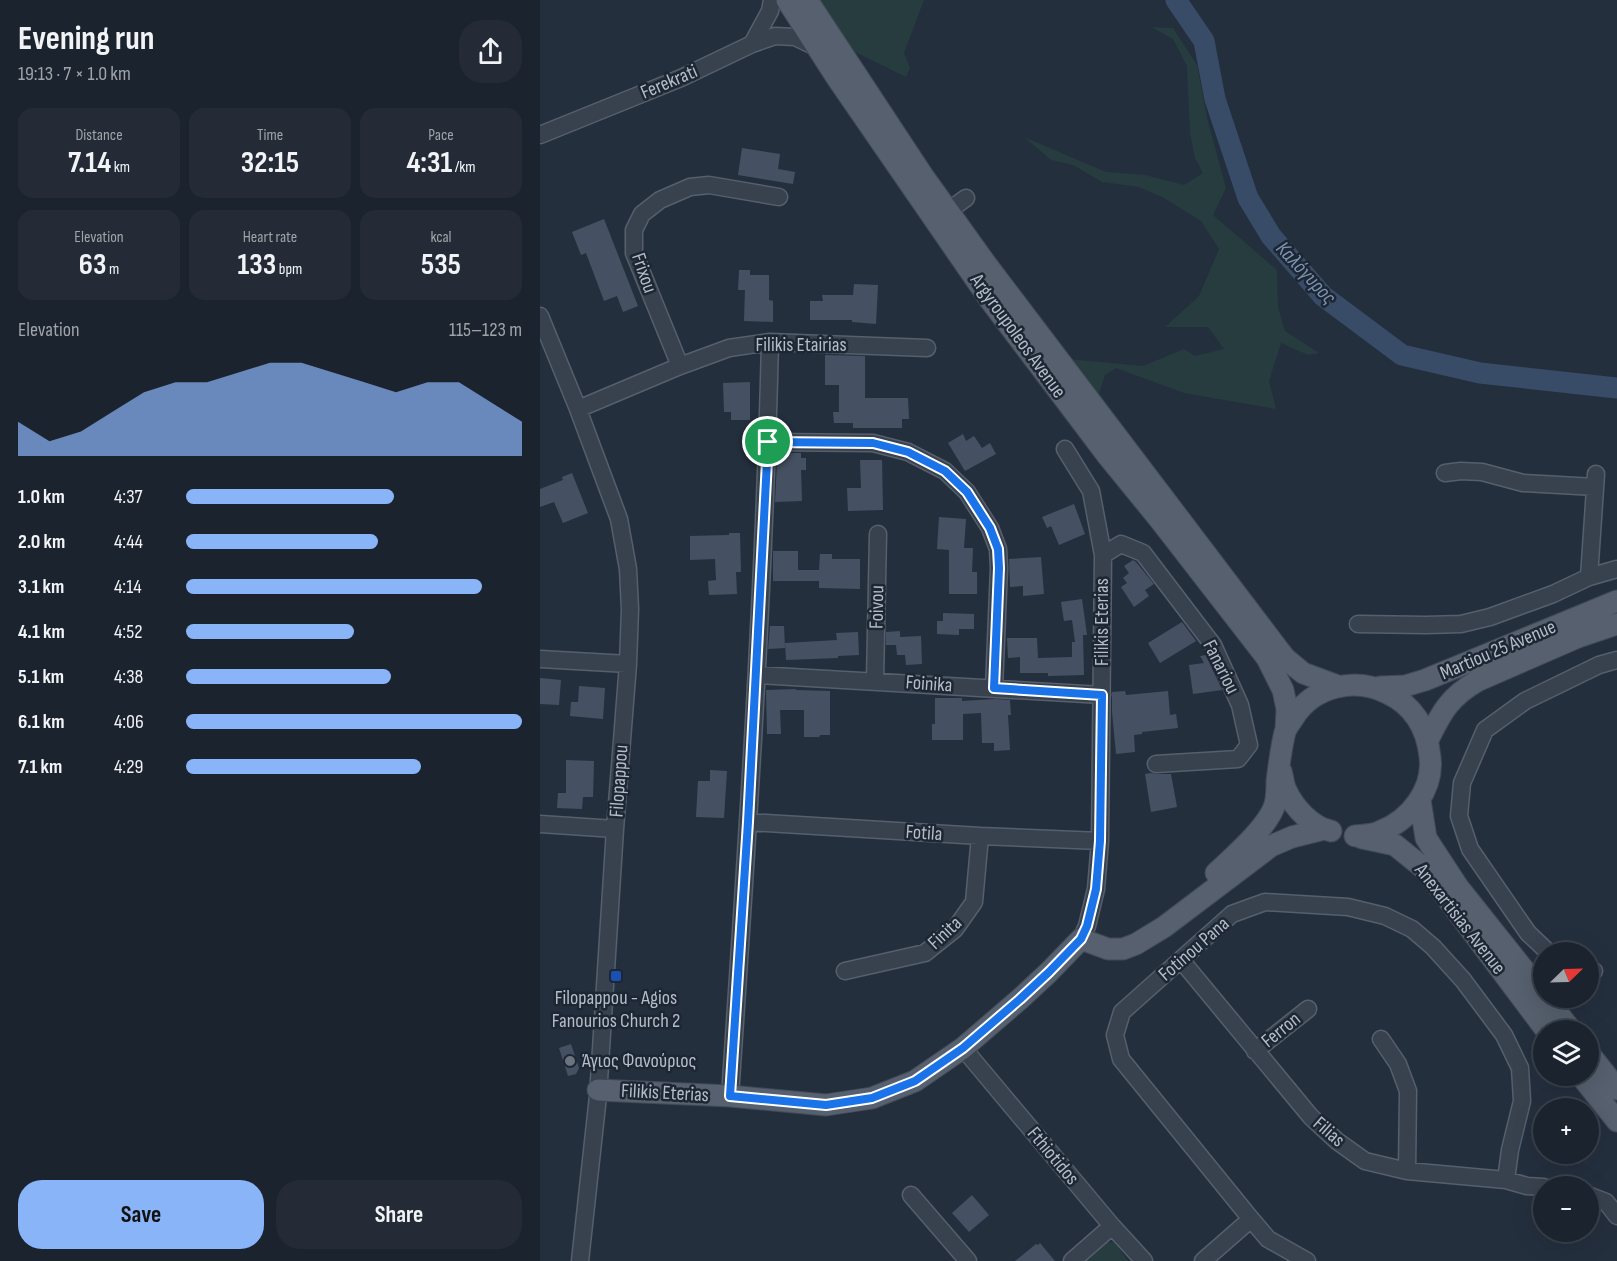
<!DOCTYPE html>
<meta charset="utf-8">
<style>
:root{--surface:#1b232e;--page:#242b36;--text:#f1f3f6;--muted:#a0a4aa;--line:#39404a;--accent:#8ab4f8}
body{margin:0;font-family:"Sofia Sans Condensed",sans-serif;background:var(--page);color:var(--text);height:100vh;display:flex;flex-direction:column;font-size:22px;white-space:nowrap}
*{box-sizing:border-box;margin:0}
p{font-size:20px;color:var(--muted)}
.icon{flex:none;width:33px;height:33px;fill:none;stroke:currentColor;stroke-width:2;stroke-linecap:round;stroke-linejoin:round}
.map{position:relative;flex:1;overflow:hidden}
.drawer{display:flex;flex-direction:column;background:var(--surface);width:540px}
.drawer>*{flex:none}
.needle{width:39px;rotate:67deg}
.tools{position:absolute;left:993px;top:942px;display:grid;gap:12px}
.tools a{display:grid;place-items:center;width:66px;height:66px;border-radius:50%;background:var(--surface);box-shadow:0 6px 24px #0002,0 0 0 2px var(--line);font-size:30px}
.pin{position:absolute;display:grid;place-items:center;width:51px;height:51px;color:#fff;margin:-26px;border:3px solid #fff;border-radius:50%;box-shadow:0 2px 6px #0007}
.round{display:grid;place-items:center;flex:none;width:63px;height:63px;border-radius:24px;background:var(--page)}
.headline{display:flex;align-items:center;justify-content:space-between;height:102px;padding:0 18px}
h1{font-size:33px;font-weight:700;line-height:45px}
.metrics{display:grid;grid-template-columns:repeat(3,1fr);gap:9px;height:102px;padding:6px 18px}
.metrics div{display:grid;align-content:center;border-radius:15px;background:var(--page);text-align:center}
.metrics b{font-size:30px;font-weight:700}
.metrics small{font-size:16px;font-weight:400}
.metrics p{font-size:16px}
.chart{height:168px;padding:12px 18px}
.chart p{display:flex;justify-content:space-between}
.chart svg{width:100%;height:108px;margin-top:6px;fill:var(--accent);opacity:.7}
.button{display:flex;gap:12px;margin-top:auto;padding:12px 18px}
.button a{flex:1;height:69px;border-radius:24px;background:var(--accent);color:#111;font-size:24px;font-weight:700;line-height:69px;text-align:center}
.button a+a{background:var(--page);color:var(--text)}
ul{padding:0 18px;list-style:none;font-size:20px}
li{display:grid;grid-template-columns:96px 72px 1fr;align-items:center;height:45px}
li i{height:15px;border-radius:8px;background:var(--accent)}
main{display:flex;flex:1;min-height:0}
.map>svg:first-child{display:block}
.green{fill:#263c3f}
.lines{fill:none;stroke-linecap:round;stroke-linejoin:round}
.river{stroke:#394c67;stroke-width:21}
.building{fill:#455162}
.minor-casing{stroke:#565f6c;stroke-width:19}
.major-casing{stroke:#414a57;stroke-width:23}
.minor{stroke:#38414e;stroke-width:16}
.major{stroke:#56606e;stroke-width:21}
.route-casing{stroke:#fff;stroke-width:12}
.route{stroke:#1a73e8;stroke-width:8}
.transit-dot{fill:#1a4fb4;stroke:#1d2633;stroke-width:2}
.worship-dot{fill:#6b7280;stroke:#1d2633;stroke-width:2}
.labels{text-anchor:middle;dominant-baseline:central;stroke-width:5;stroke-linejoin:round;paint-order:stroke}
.street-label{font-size:20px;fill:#b4bcc9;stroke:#1d2633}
.poi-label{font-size:20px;fill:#b4bcc9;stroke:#1d2633}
.water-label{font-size:21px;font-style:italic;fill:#7c92b1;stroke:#1d2633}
</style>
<main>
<section class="drawer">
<div class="headline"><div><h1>Evening run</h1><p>19:13 · 7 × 1.0 km</p></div><a class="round"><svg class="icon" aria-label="share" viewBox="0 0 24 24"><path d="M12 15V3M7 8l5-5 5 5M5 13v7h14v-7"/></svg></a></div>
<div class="metrics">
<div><p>Distance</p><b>7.14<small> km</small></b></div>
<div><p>Time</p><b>32:15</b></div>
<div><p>Pace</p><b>4:31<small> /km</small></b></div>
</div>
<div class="metrics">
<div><p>Elevation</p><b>63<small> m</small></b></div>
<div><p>Heart rate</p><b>133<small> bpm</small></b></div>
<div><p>kcal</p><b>535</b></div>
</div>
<div class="chart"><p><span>Elevation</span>115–123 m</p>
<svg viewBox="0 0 160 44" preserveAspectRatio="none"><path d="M0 44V30L10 38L20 34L30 26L40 18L50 14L60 14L70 10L80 6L90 6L100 10L110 14L120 18L130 14L140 14L150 22L160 30V44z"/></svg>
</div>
<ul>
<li><b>1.0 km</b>4:37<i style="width:62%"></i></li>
<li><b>2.0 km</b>4:44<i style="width:57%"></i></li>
<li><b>3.1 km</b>4:14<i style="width:88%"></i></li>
<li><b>4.1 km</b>4:52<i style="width:50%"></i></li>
<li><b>5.1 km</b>4:38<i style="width:61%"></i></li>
<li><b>6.1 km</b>4:06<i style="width:100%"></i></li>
<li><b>7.1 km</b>4:29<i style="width:70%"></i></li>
</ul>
<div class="button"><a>Save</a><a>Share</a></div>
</section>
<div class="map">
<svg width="1077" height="1261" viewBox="0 0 1077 1261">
<rect width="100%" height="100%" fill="#242f3e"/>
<!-- green -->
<path class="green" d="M275 0H384L364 53 370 68 366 77 315 52 311 54Z
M611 27 633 28 657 65 667 118 686 188 673 215 737 270 738 307 745 331 779 353 768 355 741 343 729 381 736 409 644 393 576 368 565 375 558 396 528 359 603 366 644 349 655 356 684 349 668 327H625L659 296 679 249 661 221 624 198 599 187 562 182 533 165 511 160 484 137 566 172 605 175 644 185 663 173 655 158 650 134 647 66 633 39Z
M574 1242 588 1261H539L561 1243Z"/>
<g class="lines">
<!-- river -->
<path class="river" d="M636 0 664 41 675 99 708 198 731 236 783 296 862 355 940 373 1077 388"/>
</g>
<!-- building -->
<path class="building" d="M202 148 240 154 238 169 255 172 253 184 198 175Z
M64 219 98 306 83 312 77 296 64 301 46 253 41 255 32 232Z
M199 270H210V275H229V300L233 301V322L204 321 205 290H198Z
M314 284 338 285 336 324 312 322V320H270V301H283L282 295H313Z
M285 355 325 356V398H368L369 419H362V428H313V423H294L293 412H299V385H285Z
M210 382V420H191V412H184L183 383Z
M423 434 426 441 434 436 442 448 450 443 456 454 425 471 408 443Z
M241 453H261V458H266V470H261L262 501 235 502 237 463H242Z
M320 460H342L343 510 308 511 307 488H321Z
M32 473 48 513 23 523 14 502 0 507V489L23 480 22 477Z
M534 504 545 534 519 545 511 526 507 528 502 517Z
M399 517 426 519 424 548H433L432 572H437V594H409V550L397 549Z
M189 533H200L201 572H196L197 594 169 595 168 581 176 580 175 559 150 560V536L189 535Z
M233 551H258V570H279L280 554H292V559H320V589L279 588V581H233Z
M501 557 504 594 483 596V586L470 587 469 559Z
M593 560 596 562 614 584 605 590 609 596 594 607 581 587 587 583 583 578 589 573 584 566Z
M542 599 547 635H543L544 675 508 676V673H480V657L468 658 467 638H497L498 658 532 657V642H535L532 620 524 621 521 602Z
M403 613 434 614V629H419V635L397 634V621H403Z
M642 622 656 641 620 663 608 643Z
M230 626H244L245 648 228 649Z
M360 631V637L381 636 382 664 366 665 365 655H357L356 645H346V632Z
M318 632 319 655 298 656V658L246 660 245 643 297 640 296 633Z
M666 655 682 690 653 694 649 665 664 663 660 656Z
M0 678 21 680 19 705 0 704Z
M39 686 65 688 63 719 30 716 31 702H38Z
M256 689V690L290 691V735H280L279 737H264V710H240L241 734H227L226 690Z
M585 691 586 695 628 691 630 715 636 714 638 728 602 732V734L594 735 595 752 576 754 572 712V692Z
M395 698H422V701L455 699 470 700 471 715H468L470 750 454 751V743H442L441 713 423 714V740H392V724H395Z
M26 760 54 761 53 797H43L42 809 17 808 18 793H26Z
M170 770 187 771 184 818 156 817 158 781H170Z
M611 773 617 774H631L637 807 611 812 605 774Z
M31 1044 39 1068 36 1074 28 1076 19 1048Z
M432 1195 449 1215 429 1232 412 1213Z
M500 1243 515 1261H475L496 1244 498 1245Z"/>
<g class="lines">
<!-- minor casing -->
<g class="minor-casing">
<path id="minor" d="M212 44 230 11 232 0
M0 135 141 78 212 44 235 36 255 37 278 48
M408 211 426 198
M0 316 38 409 79 519 88 569 90 609 88 664 75 829 58 1096 40 1261
M140 366 94 253V230L102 214 120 200 150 187 169 185 239 197
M38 409 140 366 189 348 230 342 387 348
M228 442 333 443 368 452 405 471 427 492 450 528 458 549 459 568 454 688
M525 449 551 491 563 555 560 841 556 889 547 926 541 939
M905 473 921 471 942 472 983 483 1055 487
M563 555 581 544 603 553 673 645 700 705 709 745 698 759 616 764
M1049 577 1056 474
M818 624 886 625 921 624 950 617 1013 594 1049 577 1077 569
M0 659 88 664
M217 675 562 695
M335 681 338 534
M208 822 440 836 560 841
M0 824 75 829
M1008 952 988 933 930 849 919 816 922 783 945 730 985 701 1059 665 1077 660
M641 960 771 1117 797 1141 825 1161 867 1171 966 1180 987 1186 1004 1187
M1048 970 1054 971
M305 971 385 953 415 929 434 902 440 836
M841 1039 858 1064 868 1091 867 1171
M423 1048 572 1226 604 1261
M715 1051 768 1009
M190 1096C207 845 224 594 230 342
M371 1195 428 1261
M1048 1195 1066 1202 1077 1216
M532 1261 572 1226
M663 1261 711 1219
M767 1261 728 1239 711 1219 581 1059 575 1035 582 1012 692 914 725 902 808 907 845 916 872 929 893 947 923 980 964 1035 980 1068 982 1101 970 1150 966 1180"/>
</g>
<!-- major casing -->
<g class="major-casing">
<path id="major" d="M247 0 297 78 450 300 567 455 620 520 727 658 743 690 747 709 746 729
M267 0 383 176 446 264 738 649 745 658 763 673 798 686
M840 687 865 686 885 680 1077 601
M888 740C902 711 910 697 937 681L1038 637 1077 624
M741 771C743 777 743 784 746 790 754 808 772 827 791 831
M880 800 886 838 918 887 1004 995
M822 838 855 845 886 870 1006 1030
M676 873C693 857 729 826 735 804 737 797 737 789 737 781 739 765 741 748 745 732 747 726 751 722 754 717 774 686 815 677 847 693 873 705 887 728 890 757 894 789 870 820 841 831 834 835 823 835 815 836
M1006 998 1031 1030
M1048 1052 1077 1089
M1041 1076 1077 1121
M58 1090 190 1096 286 1105 332 1098 375 1081 423 1048 480 999 509 972 541 939 568 949H583L596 944 624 927 731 846 752 837 784 829"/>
</g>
<!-- minor -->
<use href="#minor" class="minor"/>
<!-- major -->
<use href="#major" class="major"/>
</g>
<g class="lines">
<!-- route casing -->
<g class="route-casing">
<path id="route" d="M228 442 333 443 368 452 405 471 427 492 450 528 458 549 459 568 454 688 562 695 560 841 556 889 547 926 541 939 509 972 480 999 423 1048 375 1081 332 1098 286 1105 190 1096 208 822Z"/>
</g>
<!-- route -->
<use href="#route" class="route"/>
</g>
<!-- markers -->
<rect class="transit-dot" x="70" y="970" width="12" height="12" rx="3"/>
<circle class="worship-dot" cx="30" cy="1061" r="6"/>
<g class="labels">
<!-- street labels -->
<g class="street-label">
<text transform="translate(129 82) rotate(-23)">Ferekrati</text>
<text transform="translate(104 273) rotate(71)">Frixou</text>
<text transform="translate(478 336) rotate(54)">Argyroupoleos Avenue</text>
<text x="261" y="345">Filikis Etairias</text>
<text transform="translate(337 607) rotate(-89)">Foivou</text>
<text transform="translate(562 622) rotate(-90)">Filikis Eterias</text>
<text transform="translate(958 650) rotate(-23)">Martiou 25 Avenue</text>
<text transform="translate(681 667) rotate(63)">Fanariou</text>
<text transform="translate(389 684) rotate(4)">Foinika</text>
<text transform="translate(79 781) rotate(-86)">Filopappou</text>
<text transform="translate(384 833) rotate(4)">Fotila</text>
<text transform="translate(920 919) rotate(52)">Anexartisias Avenue</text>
<text transform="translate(405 933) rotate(-43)">Finita</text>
<text transform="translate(654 949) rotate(-41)">Fotinou Pana</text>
<text transform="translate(741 1030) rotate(-39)">Ferron</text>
<text transform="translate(125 1093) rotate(3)">Filikis Eterias</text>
<text transform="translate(789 1132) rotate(41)">Filias</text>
<text transform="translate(513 1156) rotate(50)">Fthiotidos</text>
</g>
<!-- poi labels -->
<g class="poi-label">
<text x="76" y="998">Filopappou - Agios<tspan x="76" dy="23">Fanourios Church 2</tspan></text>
<text x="42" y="1061" text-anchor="start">Άγιος Φανούριος</text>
</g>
<!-- water labels -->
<g class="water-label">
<text transform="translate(766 273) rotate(47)">Καλόγυρος</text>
</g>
</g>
</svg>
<div class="tools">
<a><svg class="needle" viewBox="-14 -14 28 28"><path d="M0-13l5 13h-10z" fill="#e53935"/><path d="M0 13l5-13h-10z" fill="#a0a4aa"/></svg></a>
<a><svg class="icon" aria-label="layers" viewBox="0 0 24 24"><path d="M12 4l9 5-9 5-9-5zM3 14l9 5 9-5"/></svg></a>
<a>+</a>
<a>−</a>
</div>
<div class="pin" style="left:228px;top:442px;background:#1e9e55"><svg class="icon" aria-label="arrive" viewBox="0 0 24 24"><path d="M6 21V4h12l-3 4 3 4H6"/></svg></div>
</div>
</main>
